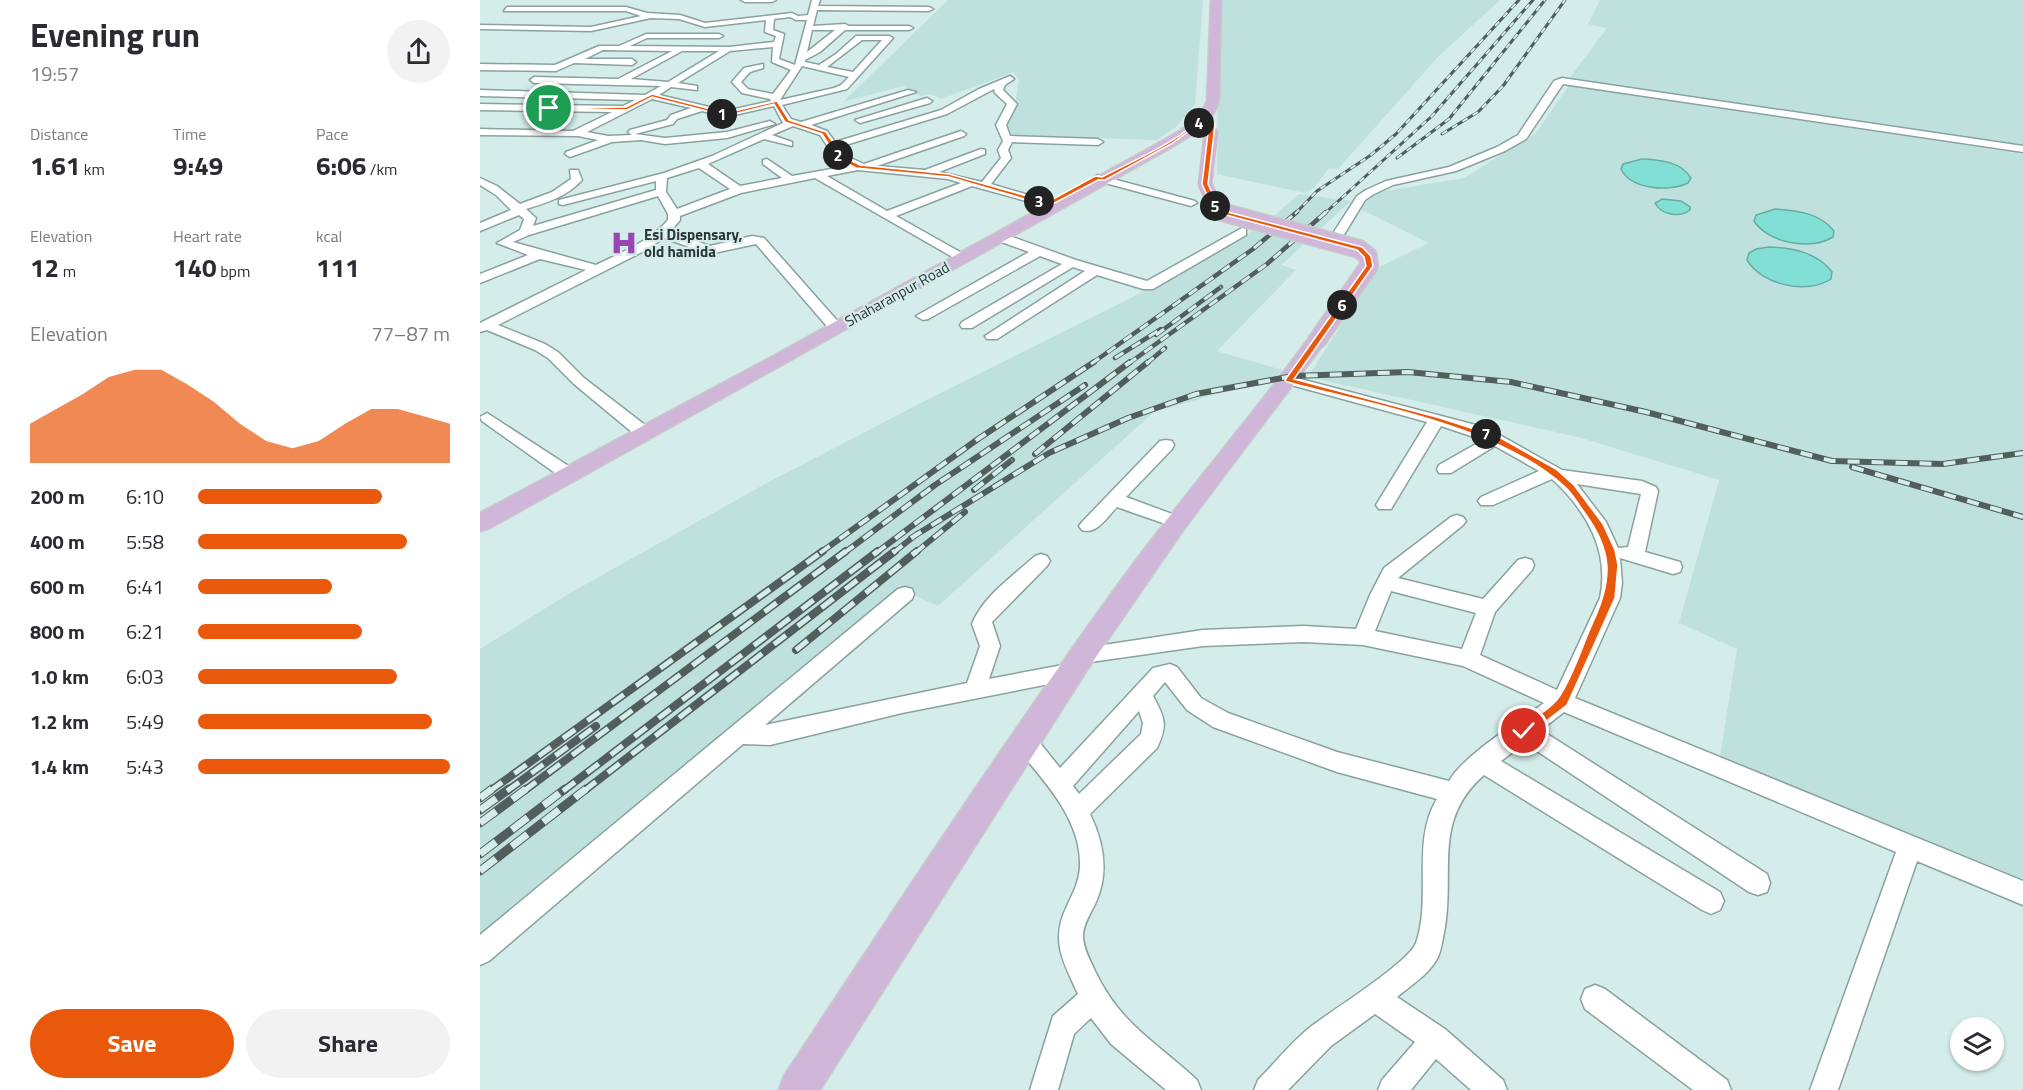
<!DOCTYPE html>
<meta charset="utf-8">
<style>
:root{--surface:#fff;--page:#f2f2f3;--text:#2b2b33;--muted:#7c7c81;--accent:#ea580c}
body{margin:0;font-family:"Titillium Web",sans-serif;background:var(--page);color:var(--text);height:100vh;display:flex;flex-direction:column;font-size:22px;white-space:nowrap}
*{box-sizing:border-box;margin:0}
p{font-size:20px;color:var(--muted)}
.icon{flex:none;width:33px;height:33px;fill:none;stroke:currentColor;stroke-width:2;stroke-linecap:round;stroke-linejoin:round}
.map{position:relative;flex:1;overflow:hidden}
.drawer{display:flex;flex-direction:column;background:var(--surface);width:480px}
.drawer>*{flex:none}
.buttons{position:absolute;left:1470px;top:1017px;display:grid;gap:12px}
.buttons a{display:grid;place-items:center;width:54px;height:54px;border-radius:50%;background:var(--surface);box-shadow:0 2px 4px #0004;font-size:30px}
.pin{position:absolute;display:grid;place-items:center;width:51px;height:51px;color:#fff;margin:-26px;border:3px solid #fff;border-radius:50%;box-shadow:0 2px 6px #0007}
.km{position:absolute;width:30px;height:30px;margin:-15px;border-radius:50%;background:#222;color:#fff;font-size:16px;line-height:30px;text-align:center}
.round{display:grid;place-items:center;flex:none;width:63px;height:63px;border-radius:32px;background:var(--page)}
.summary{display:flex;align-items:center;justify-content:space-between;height:102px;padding:0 30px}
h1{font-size:33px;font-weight:700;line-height:45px}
.stats{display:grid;grid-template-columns:repeat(3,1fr);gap:9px;height:102px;padding:6px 30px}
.stats div{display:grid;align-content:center}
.stats b{font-size:26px;font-weight:700}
.stats small{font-size:16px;font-weight:400}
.stats p{font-size:16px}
.chart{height:168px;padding:12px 30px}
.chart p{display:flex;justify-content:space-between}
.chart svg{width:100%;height:108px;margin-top:6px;fill:var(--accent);opacity:.7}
.button{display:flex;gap:12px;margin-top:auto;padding:12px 30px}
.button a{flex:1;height:69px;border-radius:36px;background:var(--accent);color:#fff;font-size:24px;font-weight:700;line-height:69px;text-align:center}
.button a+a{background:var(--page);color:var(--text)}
ul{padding:0 30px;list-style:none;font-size:20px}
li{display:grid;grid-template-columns:96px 72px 1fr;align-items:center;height:45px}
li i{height:15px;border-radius:8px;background:var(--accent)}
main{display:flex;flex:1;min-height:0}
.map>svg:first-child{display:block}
.built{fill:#bfe1de}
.water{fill:#81dfd5;stroke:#67aca4;stroke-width:1.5}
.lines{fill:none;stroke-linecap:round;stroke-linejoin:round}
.minor-casing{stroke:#89a29f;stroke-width:3}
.major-casing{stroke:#c8caca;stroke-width:3}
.minor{fill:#fff;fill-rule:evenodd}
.major{fill:#d0b6d8;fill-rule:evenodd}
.rail-far4-casing{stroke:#515e5c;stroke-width:3}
.rail-far3-casing{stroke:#515e5c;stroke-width:4.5}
.rail-far2-casing{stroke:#515e5c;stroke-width:6}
.rail-far1-casing{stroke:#515e5c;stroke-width:8}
.rail-casing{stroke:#515e5c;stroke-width:9}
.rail-far4{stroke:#d4edea;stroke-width:2;stroke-dasharray:6;stroke-linecap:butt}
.rail-far3{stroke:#d4edea;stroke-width:3;stroke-dasharray:10;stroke-linecap:butt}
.rail-far2{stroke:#d4edea;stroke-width:4;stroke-dasharray:12;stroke-linecap:butt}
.rail-far1{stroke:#d4edea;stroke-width:5;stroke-dasharray:15;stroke-linecap:butt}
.rail{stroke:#d4edea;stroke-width:7;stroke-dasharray:20;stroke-linecap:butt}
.major-bridge-far1-casing{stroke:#c8caca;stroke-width:15;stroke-linecap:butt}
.major-bridge-casing{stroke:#c8caca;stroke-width:20;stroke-linecap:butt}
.major-bridge-far1{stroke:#d0b6d8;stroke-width:14}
.major-bridge{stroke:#d0b6d8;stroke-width:17}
.route{fill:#ea580c;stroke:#fff;stroke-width:1.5}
.labels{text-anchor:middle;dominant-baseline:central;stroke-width:4.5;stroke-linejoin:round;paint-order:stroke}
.far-poi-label{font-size:15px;font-weight:bold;fill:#2b3533;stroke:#d4edea;text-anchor:start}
.far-street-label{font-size:15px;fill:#2b3533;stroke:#d4edea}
</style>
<main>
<section class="drawer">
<div class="summary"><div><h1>Evening run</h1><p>19:57</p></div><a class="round"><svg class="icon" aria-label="share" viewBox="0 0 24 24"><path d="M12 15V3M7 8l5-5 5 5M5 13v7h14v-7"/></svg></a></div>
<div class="stats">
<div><p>Distance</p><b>1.61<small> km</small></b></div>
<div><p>Time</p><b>9:49</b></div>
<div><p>Pace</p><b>6:06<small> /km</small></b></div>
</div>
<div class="stats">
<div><p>Elevation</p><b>12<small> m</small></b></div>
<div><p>Heart rate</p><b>140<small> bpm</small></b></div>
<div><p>kcal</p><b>111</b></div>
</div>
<div class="chart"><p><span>Elevation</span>77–87 m</p>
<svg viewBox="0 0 160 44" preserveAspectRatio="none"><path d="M0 44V28L10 22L20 16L30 9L40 6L50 6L60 12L70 19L80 28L90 35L100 38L110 35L120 28L130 22L140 22L150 25L160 28V44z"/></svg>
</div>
<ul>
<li><b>200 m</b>6:10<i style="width:73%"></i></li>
<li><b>400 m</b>5:58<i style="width:83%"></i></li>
<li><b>600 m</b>6:41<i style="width:53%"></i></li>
<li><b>800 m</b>6:21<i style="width:65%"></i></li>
<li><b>1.0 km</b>6:03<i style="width:79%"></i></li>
<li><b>1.2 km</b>5:49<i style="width:93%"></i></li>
<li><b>1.4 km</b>5:43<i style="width:100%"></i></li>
</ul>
<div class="button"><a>Save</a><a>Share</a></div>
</section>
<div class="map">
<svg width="1543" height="1090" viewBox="0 0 1543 1090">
<rect width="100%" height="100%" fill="#d4edea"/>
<!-- built -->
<path class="built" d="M468 0H723L715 104 696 127 677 140 528 135 523 131 534 110 539 80 534 72 461 99 450 94 441 96 423 86 363 102Z
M741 0H1020L957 58 858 169 849 168 834 188 825 193 737 174 739 4Z
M1120 0H1543V148L1088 80 1127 28 1108 24Z
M1089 85 1543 154V885L1239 763 1257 649 1199 623 1239 480 1098 437 828 377 897 268 949 243 878 208 899 192 984 178 1056 133Z
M819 194 871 201 801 265 816 270 737 351 802 370 794 381 748 391 674 412 458 606 432 594 0 946V649L90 593 285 484 437 405 653 297 751 244 788 221Z"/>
<!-- water -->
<path class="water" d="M1162 159C1179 160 1201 161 1211 178L1208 183C1190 192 1151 190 1141 169L1143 164Z
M1182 199 1201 201 1210 207V210C1200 218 1181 215 1175 203Z
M1295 209C1316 210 1340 213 1354 231L1353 237C1331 251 1288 243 1274 221L1276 215Z
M1289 247C1312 248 1337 252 1352 272L1351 279C1327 295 1282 285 1267 260L1269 253 1276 249Z"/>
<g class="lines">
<!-- minor casing -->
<g class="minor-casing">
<path id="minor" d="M261 0H296L292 2H265Z
M332 0H340L338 6 449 7 453 9 449 11 337 10 333 26 365 24 369 26H429L433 28 429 30H365L340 52 325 60V62L339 65 356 54 376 36H409L413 38 367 89 302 105 311 119 321 122 428 90 436 92 331 125 347 131 355 142 461 110 499 89 530 76 534 79 525 85 523 90 537 104 526 125 530 136 618 139 623 142 618 145 532 142 528 150 531 158 511 184 579 204V208H571L492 186 416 216 480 252 482 255 476 259 335 178 261 193 200 216V220L190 232 230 246 272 236 284 238 361 325 363 328 361 331H351L276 244 229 254 184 238 162 252 18 325 65 344 78 352 104 378 165 425 167 429 165 433H153L94 384 68 358 55 350 7 330 0 332V323L106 270 60 259 0 283V274L48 255 17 243 40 230 44 219 39 215 0 231V223L31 210 16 195 0 185V178L17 186 40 204 72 192 91 179 90 170H98L102 180C88 196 66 203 46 209L56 218 53 226 176 190V181L83 205 79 204V200L184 173 232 156 303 123 294 106 246 117 222 111 197 119 193 124 155 134 185 138 247 132 290 121 295 124 247 138 185 144 161 140 132 142 90 157 85 154 86 152 118 140 98 136 0 135V129L93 131 132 112 0 110V104L143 106 155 100 0 96V90L165 95 181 86 54 83 50 80 54 77 138 79 192 51 123 50 105 59H152L156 62 152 65 94 63 76 71 0 70V64L75 65 119 46H139L166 34H239L243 36 239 38H167L150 46 249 47 294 42 296 36 285 32 286 20 225 27 199 19 171 18 111 31 0 29V25L111 27 161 16 146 11H24L27 7H146L167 13 200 15 225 23 312 13 318 16 328 15ZM310 17 316 20H327L315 65 299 59 304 34 293 30 294 19ZM332 30H355L327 52ZM382 40H402L373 72 347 67ZM293 47 292 62 311 70 293 94 268 89 261 82 270 72 283 68V64L264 68 252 82 262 93 290 99 291 101 246 111 179 95 191 87 217 90V86L198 83 250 51ZM202 51H239L188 82 151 79ZM322 66 369 77 361 85 354 88 300 100ZM514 89 515 93 527 104 516 125 523 141 518 150 521 158 502 182 459 172 505 154V150L501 149 445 170 397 166 484 136 486 134 481 131 384 164 364 155 359 147 467 114ZM172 99 211 108 191 115 187 120 150 130 148 132 152 135 128 136 107 132ZM313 126 340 135 356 159 368 166 312 176 287 159 283 160V164L302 178 260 186 228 164 284 139 312 146V142L292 135ZM219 168 250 189 197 209 186 192 187 178ZM378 170 468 179 481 183 407 211 347 176ZM178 196 188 214V220C169 242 142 252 116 265L33 242 49 235Z
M1082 78 1543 146V152L1083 84 1046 139 1025 151 976 171 913 185 894 194 885 200 862 238H854L852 235 877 196 886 190 906 181 969 167 1017 147 1038 135 1074 81Z
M447 98 452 101 450 103 380 123 375 120Z
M618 175 715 201 717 203 711 206 614 180 613 178Z
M762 228 766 229V235L673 289H663L617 275 517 339H507L505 336 605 271 593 267 492 328H482L480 325 482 322 582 264 560 256 448 319 443 320 436 316 549 252 516 240V234H524L596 260 667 281Z
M809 376 1007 428 1082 470 1162 481 1176 487 1178 491 1165 552 1200 562 1202 567 1200 572 1193 574 1140 558 1142 583 1140 598 1095 698 1543 881V905L1437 861 1358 1090H1330L1416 852 1084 712 1061 730 1287 874 1290 883 1287 892 1278 895 1269 892 1045 743 1021 761 1240 892 1244 901 1240 910 1231 914 1222 910 1004 775C951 821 976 873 964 933 962 942 961 951 957 959 948 975 930 986 917 997L965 1029 1023 1080 1027 1090H991L956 1059 931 1090H898L902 1080 935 1042 895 1014 851 1046 808 1090H774L778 1080C796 1062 813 1040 833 1025 853 1010 929 962 936 943 952 898 931 841 957 799L857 772 733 727 707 710 685 682 673 696C685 718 688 725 677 748L610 814C624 843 629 873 616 902 611 913 603 924 603 936 603 948 610 960 615 971 640 1024 676 1042 717 1080L721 1090H686L631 1044 611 1018 594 1034 578 1090H550L573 1016 598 994C583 961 570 941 587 906 593 893 599 882 600 867 602 820 564 781 536 747L533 740 536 733 544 730 552 733 580 768 673 668 690 664 697 667 721 698 748 713 857 752 969 781C985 754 1037 723 1064 703L983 666 883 645 824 642 723 646 604 663 597 661 594 655 597 649 723 630 824 626 876 629 890 595 904 568 971 517 977 515 983 517 986 521 983 525 918 578 1003 599 1038 560 1045 558 1052 560 1054 565 1052 570 1015 612 1000 655 1077 690 1120 598C1130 551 1106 510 1072 479L1013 505H1001L998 501 1001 497 1059 471 1015 446 971 473H959L957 469 959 465 1003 440 961 426 911 509H899L896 505 947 422 804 383 802 380ZM1097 484 1161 494 1148 547 1138 548 1126 522ZM911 591 996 613 982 649 895 631ZM659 711 663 723 661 734 599 794 593 786Z
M7 413 90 467 92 471 90 475H78L2 421 0 417Z
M686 440 692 441 694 445 692 449 646 497 703 518 706 522 703 526 697 528 637 507C627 517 617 535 602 530L599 526 602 522 680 441Z
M561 554 567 556 570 561 567 566 512 622 520 646 509 679 593 663 600 666 603 672 600 678 422 713 290 745 263 744 9 961 0 965V935L418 589 425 587 432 589 434 594 432 599 285 725 487 683 500 646 492 624C503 596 533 576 555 556Z
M1115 985 1125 989 1247 1080 1251 1090H1213L1105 1009 1101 999 1105 989Z"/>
</g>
<!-- major casing -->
<g class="major-casing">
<path id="major" d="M731 0H741L739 101C732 124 713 134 694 146L8 529 0 531V513L295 355 684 140C701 130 720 121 727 101Z
M836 336 843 338 845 342 704 529 607 670 340 1090H299L304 1076C413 911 521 746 637 586 698 501 767 423 829 338Z"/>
</g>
<!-- minor -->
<use href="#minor" class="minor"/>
<!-- major -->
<use href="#major" class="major"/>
<!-- rail-far4 casing -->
<g class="rail-far4-casing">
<path id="rail-far4" d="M962 134 998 112 1023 86 1085 0
M917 158 969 119 1065 0
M815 214 837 191 891 155 916 134 1039 0
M844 214 952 116 1053 0"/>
</g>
<!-- rail-far3 casing -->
<g class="rail-far3-casing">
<path id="rail-far3" d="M676 335 741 287
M635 358 681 329
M611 364 773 249 817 212
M648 364 787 264 846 212
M666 364 685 348"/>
</g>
<!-- rail-far2 casing -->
<g class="rail-far2-casing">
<path id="rail-far2" d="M555 454 668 362
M1372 467 1543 517
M494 490 532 460
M431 538 569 453 648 418 716 394 813 376 928 372 1031 382 1166 412 1352 461 1463 464 1543 453
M340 553 498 439 614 362
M364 553 455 485 605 385
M396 553 650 362
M413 553 437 534
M435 553 485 512"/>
</g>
<!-- rail-far1 casing -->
<g class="rail-far1-casing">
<path id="rail-far1" d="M316 650 437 551
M10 791 343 551
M27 791 116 726
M44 791 366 551
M83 791 398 551
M104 791 415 551"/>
</g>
<!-- rail casing -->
<g class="rail-casing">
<path id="rail" d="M0 798 12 789
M0 810 29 789
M0 823 46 789
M0 854 85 789
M0 871 106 789"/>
</g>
<!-- rail-far4 -->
<use href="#rail-far4" class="rail-far4"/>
<!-- rail-far3 -->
<use href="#rail-far3" class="rail-far3"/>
<!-- rail-far2 -->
<use href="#rail-far2" class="rail-far2"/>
<!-- rail-far1 -->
<use href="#rail-far1" class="rail-far1"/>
<!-- rail -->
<use href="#rail" class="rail"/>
<!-- major-bridge-far1 casing -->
<g class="major-bridge-far1-casing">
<path id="major-bridge-far1" d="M731 132 725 184 737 211 748 214"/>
</g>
<!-- major-bridge casing -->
<g class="major-bridge-casing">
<path id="major-bridge" d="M742 212 879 249 888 256 889 266 836 342"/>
</g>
<!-- major-bridge-far1 -->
<use href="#major-bridge-far1" class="major-bridge-far1"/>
<!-- major-bridge -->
<use href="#major-bridge" class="major-bridge"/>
</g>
<!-- route -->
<path class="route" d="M172 94 246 113 297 101 309 120 346 132 362 156 380 165 469 174 568 202 615 176 622 177C656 159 700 142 726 113H730L735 125 728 184 740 210 882 247 891 256 893 266 814 379 960 418 1019 437 1076 469 1094 485 1123 524 1135 550 1138 565 1135 598 1087 705 1048 735H1040V728C1052 719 1071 709 1079 697 1094 675 1102 646 1113 622 1133 579 1133 551 1104 512 1098 504 1093 494 1085 487 1019 426 893 405 807 382L805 380 886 266 884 257 877 250 735 212 722 184 729 125 727 118 691 144 625 180H618L569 206 469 177 376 168 358 159 342 134 305 122 294 104 246 116 172 97 147 110 66 108 146 107Z"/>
<!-- icons -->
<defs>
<g id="hospital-bare" transform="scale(2.07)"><path d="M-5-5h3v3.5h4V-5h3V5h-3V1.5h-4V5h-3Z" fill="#9945b3" stroke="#d4edea" stroke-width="2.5" paint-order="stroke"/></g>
</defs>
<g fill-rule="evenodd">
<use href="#hospital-bare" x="144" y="243"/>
</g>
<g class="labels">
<!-- far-poi labels -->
<g class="far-poi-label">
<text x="164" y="234">Esi Dispensary,<tspan x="164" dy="17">old hamida</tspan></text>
</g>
<!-- far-street labels -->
<g class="far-street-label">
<text transform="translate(417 294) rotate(-29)">Shaharanpur Road</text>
</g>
</g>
</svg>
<div class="buttons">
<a><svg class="icon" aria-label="layers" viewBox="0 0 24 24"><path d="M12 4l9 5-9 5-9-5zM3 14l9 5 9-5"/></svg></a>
</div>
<div class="pin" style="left:69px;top:108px;background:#1e9e55"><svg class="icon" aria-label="arrive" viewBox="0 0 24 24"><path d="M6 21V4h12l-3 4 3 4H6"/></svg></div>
<div class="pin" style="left:1044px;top:731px;background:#d93025"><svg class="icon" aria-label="check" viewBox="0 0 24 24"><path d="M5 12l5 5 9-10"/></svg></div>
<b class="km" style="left:242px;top:114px">1</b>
<b class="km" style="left:358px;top:155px">2</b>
<b class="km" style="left:559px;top:201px">3</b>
<b class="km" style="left:719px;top:123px">4</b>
<b class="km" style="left:735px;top:206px">5</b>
<b class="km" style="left:862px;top:305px">6</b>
<b class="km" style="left:1006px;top:434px">7</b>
</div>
</main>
